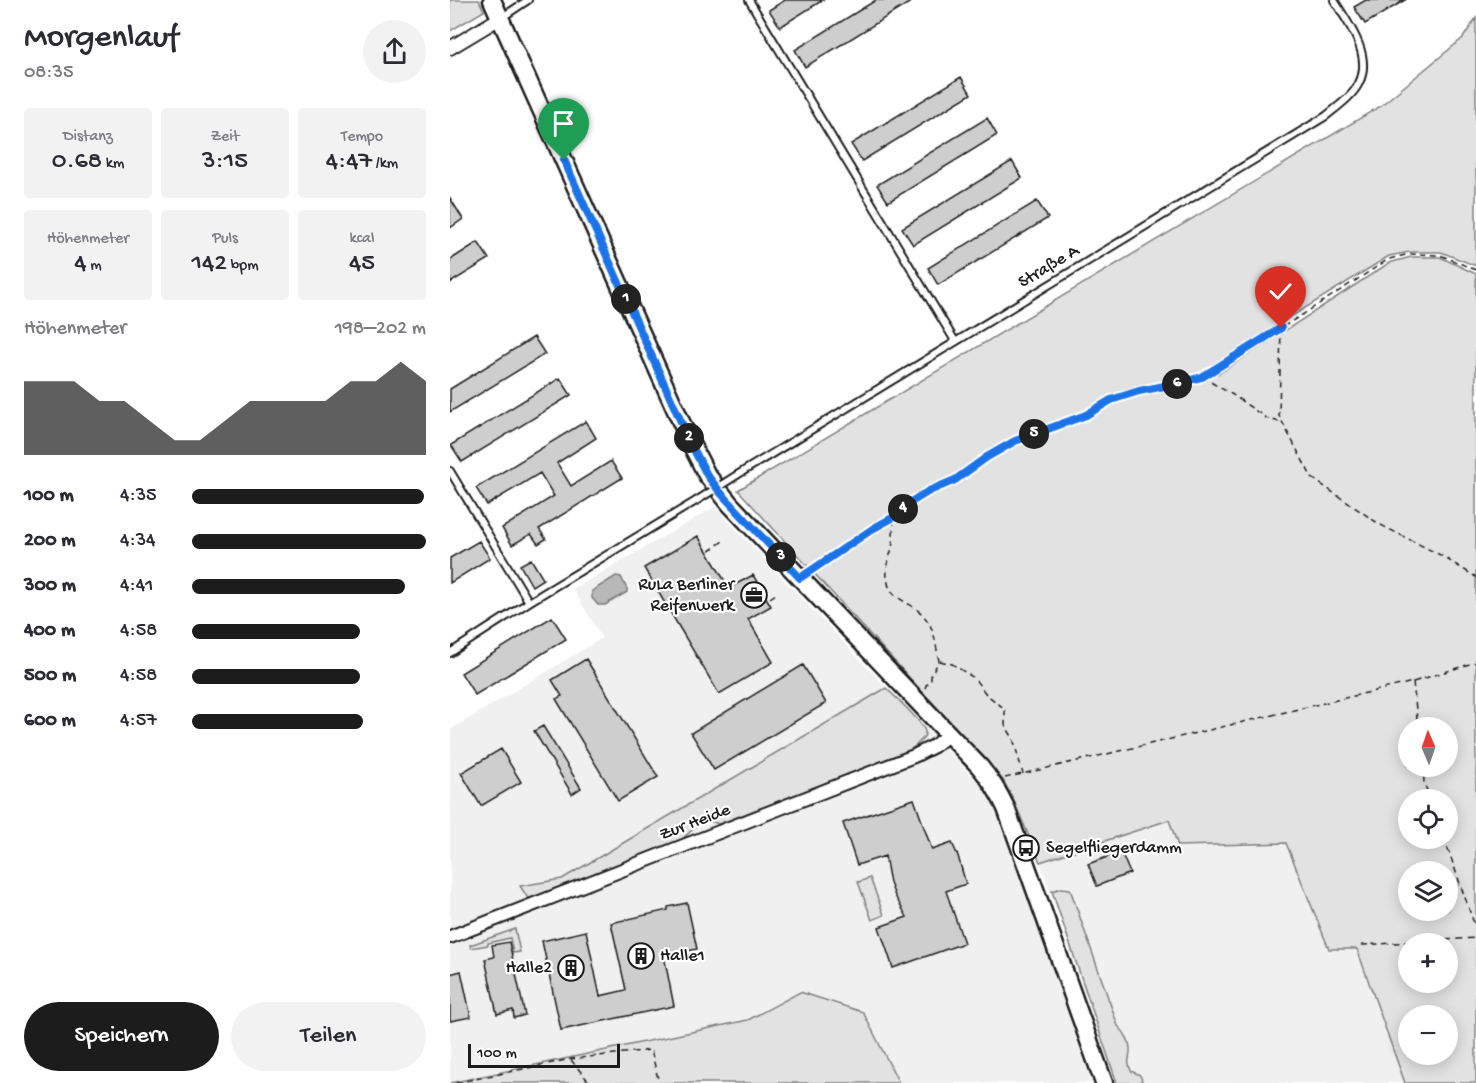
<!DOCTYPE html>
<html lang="de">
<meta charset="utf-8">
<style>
:root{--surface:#fff;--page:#f2f2f3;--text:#2b2b33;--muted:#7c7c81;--accent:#1c1c1c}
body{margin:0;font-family:"Gochi Hand",sans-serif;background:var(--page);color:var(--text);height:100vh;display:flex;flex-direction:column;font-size:22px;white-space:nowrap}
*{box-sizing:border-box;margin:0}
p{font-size:20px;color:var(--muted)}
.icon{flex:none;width:33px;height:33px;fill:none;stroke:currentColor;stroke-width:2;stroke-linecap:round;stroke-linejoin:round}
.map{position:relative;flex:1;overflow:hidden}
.drawer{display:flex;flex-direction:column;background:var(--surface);width:450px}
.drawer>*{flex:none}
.needle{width:39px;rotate:358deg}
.tools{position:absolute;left:948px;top:717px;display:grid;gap:12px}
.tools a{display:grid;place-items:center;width:60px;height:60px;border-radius:50%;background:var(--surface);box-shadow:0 3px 15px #0003;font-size:30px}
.scale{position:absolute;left:18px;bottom:15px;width:152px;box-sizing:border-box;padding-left:6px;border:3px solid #1c1c1c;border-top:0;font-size:16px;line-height:21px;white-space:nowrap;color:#1c1c1c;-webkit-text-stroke:4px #fff;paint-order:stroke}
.pin{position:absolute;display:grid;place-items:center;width:51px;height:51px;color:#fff;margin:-62px -26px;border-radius:50% 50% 50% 0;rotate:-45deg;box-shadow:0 0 6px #0007}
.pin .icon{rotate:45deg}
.km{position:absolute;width:30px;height:30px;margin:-15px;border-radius:50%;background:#222;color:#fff;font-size:16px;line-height:30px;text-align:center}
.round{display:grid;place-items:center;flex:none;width:63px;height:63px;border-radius:32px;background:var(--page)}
.overview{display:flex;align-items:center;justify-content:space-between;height:102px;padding:0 24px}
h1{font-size:33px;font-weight:600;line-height:45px}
.stats{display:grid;grid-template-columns:repeat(3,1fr);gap:9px;height:102px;padding:6px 24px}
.stats div{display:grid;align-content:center;border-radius:6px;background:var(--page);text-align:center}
.stats b{font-size:26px;font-weight:600}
.stats small{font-size:16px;font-weight:400}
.stats p{font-size:16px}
.chart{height:168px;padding:12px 24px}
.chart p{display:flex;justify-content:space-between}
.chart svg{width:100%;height:108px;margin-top:6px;fill:var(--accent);opacity:.7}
.cta{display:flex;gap:12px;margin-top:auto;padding:12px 24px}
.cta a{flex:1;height:69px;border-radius:36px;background:var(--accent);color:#fff;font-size:24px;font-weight:600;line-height:69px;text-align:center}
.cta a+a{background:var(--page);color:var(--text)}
ul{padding:0 24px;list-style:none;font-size:20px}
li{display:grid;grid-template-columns:96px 72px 1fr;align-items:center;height:45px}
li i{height:15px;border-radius:8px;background:var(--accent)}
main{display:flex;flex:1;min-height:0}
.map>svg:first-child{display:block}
.built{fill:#f0f0f0}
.green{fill:#e2e2e2;stroke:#7f7f7f;stroke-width:1.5;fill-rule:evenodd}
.water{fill:#b8b8b8;stroke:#7a7a7a;stroke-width:1.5}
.building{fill:#cecece;stroke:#1c1c1c;stroke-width:1.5}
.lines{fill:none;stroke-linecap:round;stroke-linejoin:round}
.lane-casing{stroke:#1c1c1c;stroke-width:10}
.street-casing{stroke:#1c1c1c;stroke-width:16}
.secondary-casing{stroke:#1c1c1c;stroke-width:21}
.path{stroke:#1c1c1c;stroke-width:1.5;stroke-dasharray:6 4.5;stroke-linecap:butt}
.lane{stroke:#fff;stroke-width:6}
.street{stroke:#fff;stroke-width:12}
.secondary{stroke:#fff;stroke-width:16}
.lane-bridge-casing{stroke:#1c1c1c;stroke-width:10;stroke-linecap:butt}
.lane-bridge{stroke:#fff;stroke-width:6}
.route-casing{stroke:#fff;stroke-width:12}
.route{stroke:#1a73e8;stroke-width:8}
.labels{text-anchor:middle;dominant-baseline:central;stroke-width:4.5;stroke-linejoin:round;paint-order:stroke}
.street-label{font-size:18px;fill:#1c1c1c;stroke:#fff}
.poi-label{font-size:18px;fill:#1c1c1c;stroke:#fff;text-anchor:end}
</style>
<main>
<section class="drawer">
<div class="overview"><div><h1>Morgenlauf</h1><p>08:35</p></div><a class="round"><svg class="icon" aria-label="share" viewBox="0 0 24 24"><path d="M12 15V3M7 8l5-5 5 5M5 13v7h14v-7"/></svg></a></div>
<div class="stats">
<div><p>Distanz</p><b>0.68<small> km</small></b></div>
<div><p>Zeit</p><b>3:15</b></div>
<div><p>Tempo</p><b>4:47<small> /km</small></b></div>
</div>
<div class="stats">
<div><p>Höhenmeter</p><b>4<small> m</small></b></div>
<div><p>Puls</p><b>142<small> bpm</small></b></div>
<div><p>kcal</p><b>45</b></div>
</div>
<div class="chart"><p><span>Höhenmeter</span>198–202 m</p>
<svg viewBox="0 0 160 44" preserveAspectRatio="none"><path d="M0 44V14L10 14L20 14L30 22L40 22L50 30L60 38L70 38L80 30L90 22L100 22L110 22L120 22L130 14L140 14L150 6L160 14V44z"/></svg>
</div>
<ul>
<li><b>100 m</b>4:35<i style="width:99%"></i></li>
<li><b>200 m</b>4:34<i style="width:100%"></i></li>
<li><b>300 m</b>4:41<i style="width:91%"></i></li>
<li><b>400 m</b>4:58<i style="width:72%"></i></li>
<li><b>500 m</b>4:58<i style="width:72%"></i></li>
<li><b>600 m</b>4:57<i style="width:73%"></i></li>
</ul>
<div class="cta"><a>Speichern</a><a>Teilen</a></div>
</section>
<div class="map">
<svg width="1026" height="1083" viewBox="0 0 1026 1083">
<rect width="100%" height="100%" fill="#fff"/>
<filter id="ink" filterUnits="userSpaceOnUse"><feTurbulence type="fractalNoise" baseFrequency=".0167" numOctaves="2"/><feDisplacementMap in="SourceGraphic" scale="12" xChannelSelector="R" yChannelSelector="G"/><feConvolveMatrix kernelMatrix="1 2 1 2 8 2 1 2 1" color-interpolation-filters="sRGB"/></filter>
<g filter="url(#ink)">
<!-- built -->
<path class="built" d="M265 507 436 687 479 724 503 756 538 793 545 805 642 1083H449L413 1013 350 992 298 1020 0 1083V730L152 638 123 589Z
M720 820 729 846 836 843 878 949H906L955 1083H665L590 862Z"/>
<!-- green -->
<path class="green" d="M0 0H29L34 11 0 31Z
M1026 18V266L991 252H960L939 256 763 365 768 374 939 263 961 257H990L1026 274V1083H955L907 949H879L836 843 728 846 719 820 590 862 563 799 553 780 288 490 929 107 1013 38ZM958 728H998V766H958ZM958 800H998V838H958ZM958 872H998V910H958ZM958 944H998V982H958ZM958 1016H998V1054H958Z
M436 688C443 695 475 724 475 732 476 739 465 746 460 750L269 824 257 820 251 822 230 841 82 899 77 897 70 886 112 879Z
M420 878 434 915 422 920 408 882Z
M611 888 620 889 668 1026C675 1032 681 1043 680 1052 679 1063 677 1060 681 1071L690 1075 692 1080 689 1083H667L602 891Z
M65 929 70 952 63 953 60 938 38 943V945L21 948 20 945Z
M350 992 413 1012 449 1083H0L298 1020Z"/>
<!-- water -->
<path class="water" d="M166 576 171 577 177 589V592L155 605H148L142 598V591Z"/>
<!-- building -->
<path class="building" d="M335 0H373L330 27 319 10Z
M426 0H464L355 67 345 50Z
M916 0H955L915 24 904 7Z
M511 77 521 94 412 161 401 144Z
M537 118 547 135 438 202 427 185Z
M562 161 572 178 463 245 452 228Z
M0 198 13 219 0 228Z
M587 201 598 218 488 285 478 268Z
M28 242 39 259 0 283V260Z
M84 337 95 354 0 412V389Z
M110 378 121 395 12 462 1 445Z
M136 421 146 438 107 463 121 486 161 461 172 478 89 529 96 539 88 544 81 534 62 545 52 528 104 496 90 473 37 505 26 488Z
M248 536 279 588 303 575 321 606 298 619 323 662 269 694 194 568Z
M29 541 40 558 0 583V558Z
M81 559 93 579 82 586 70 565Z
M102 617 116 639 25 695 11 673Z
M136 659 208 777 168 801 106 699 112 696 102 680Z
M353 665 376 703 264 770 241 733Z
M93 726 131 788 122 794 84 731Z
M51 749 71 782 31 806 11 773Z
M464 799 482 850 502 843 508 856 516 884 496 891 514 943 443 968 429 927 457 917 445 896 440 883 435 856 407 865 393 823Z
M671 852 680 873 647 886 638 864Z
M237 903 247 949 214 956 224 1006 111 1030 92 941 136 931 150 996 176 990 161 923 218 910V907Z
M59 942 75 1015 64 1018 63 1010 47 1014 35 959 44 957 42 945Z
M11 971 21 1017 0 1021V974Z"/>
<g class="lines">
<!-- lane casing -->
<g class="lane-casing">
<path id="lane" d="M299 0 505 341
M51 18 78 0
M0 471 79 602
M287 475 876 116C887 107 903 96 909 83 923 55 898 23 884 0
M0 653 79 602 246 501"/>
</g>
<!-- street casing -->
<g class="street-casing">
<path id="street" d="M0 48 50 18
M0 937 464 756 484 746 499 734"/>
</g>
<!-- secondary casing -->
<g class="secondary-casing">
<path id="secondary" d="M42 0 241 444 257 475 280 504 530 767C541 780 549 793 556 808L654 1083"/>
</g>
<!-- path -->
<path class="path" d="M831 328 829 416 862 478 929 524 990 555 1026 577
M752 377 783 395 816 418 833 423
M444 519C443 526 443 534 443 542 441 555 434 570 438 583 441 599 462 603 472 614 486 629 485 643 489 661L481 675V682L476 685 475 689
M259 551 276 539
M362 570 424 528 444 517 461 502 479 491 505 480 537 457 565 441 636 415 661 400 689 391 725 384 751 377 791 354 939 259 960 254 990 255 1026 270
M320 598 326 594
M490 661 502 664 524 678 536 694 555 709V725L563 738 573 774
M963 682 968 728
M973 766 974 782 980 800
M555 778 963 682 1026 662
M994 838 1026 929
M998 884 1010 885
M912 945 1026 938
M121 1060 140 1083
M6 1083 121 1059 201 1050 209 1083"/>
<!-- lane -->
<use href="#lane" class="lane"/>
<!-- street -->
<use href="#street" class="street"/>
<!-- secondary -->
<use href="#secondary" class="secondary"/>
<!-- lane-bridge casing -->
<g class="lane-bridge-casing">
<path id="lane-bridge" d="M246 501 287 475"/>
</g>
<!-- lane-bridge -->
<use href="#lane-bridge" class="lane-bridge"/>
</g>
</g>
<g class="lines" filter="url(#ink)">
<!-- route casing -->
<g class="route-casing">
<path id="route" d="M114 160 241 444 257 475 270 492 350 578 424 528 444 517 461 502 479 491 505 480 537 457 565 441 636 415 661 400 689 391 725 384 752 377 831 328"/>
</g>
<!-- route -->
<use href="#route" class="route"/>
</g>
<!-- icons -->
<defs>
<g id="office-ring" transform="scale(1.35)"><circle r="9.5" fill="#fff" stroke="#1c1c1c" stroke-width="1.5"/><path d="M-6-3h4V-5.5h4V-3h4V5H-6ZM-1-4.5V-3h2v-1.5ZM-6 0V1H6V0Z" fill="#1c1c1c"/></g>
<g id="bus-ring" transform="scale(1.35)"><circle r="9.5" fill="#fff" stroke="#1c1c1c" stroke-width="1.5"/><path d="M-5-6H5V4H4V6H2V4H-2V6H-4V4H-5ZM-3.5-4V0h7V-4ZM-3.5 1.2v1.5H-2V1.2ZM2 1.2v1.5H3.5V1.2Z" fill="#1c1c1c"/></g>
<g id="building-ring" transform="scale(1.35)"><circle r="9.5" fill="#fff" stroke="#1c1c1c" stroke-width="1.5"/><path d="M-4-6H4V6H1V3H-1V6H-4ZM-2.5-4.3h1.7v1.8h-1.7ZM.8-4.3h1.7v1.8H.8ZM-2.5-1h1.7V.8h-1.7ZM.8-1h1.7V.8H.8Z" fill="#1c1c1c"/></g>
</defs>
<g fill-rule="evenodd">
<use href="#office-ring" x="304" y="595"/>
<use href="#bus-ring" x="576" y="848"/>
<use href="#building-ring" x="191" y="956"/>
<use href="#building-ring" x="121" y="968"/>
</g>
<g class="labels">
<!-- street labels -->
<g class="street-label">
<text transform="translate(599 267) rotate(-31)">Straße A</text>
<text transform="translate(245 823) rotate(-21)">Zur Heide</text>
</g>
<!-- poi labels -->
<g class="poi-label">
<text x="284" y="585">RuLa Berliner<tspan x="284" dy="21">Reifenwerk</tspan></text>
<text x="596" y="848" text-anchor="start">Segelfliegerdamm</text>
<text x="210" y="956" text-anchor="start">Halle1</text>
<text x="102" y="968">Halle2</text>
</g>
</g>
</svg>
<div class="tools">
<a><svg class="needle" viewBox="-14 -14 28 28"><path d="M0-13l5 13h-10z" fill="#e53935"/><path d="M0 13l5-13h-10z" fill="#7c7c81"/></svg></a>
<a><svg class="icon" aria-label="locate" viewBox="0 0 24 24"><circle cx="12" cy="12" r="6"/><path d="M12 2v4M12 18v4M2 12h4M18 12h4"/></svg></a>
<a><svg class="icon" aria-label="layers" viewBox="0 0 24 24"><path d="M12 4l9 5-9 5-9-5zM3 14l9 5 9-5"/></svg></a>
<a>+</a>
<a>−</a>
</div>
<div class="scale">100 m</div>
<div class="pin" style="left:114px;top:160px;background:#1e9e55"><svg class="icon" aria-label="arrive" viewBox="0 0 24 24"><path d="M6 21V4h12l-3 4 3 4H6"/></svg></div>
<div class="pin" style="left:831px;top:328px;background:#d93025"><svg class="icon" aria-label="check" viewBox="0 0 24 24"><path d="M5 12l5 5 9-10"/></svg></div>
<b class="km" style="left:176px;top:299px">1</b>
<b class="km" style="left:239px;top:438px">2</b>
<b class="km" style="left:331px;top:557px">3</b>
<b class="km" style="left:453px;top:509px">4</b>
<b class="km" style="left:584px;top:434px">5</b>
<b class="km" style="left:727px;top:384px">6</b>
</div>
</main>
